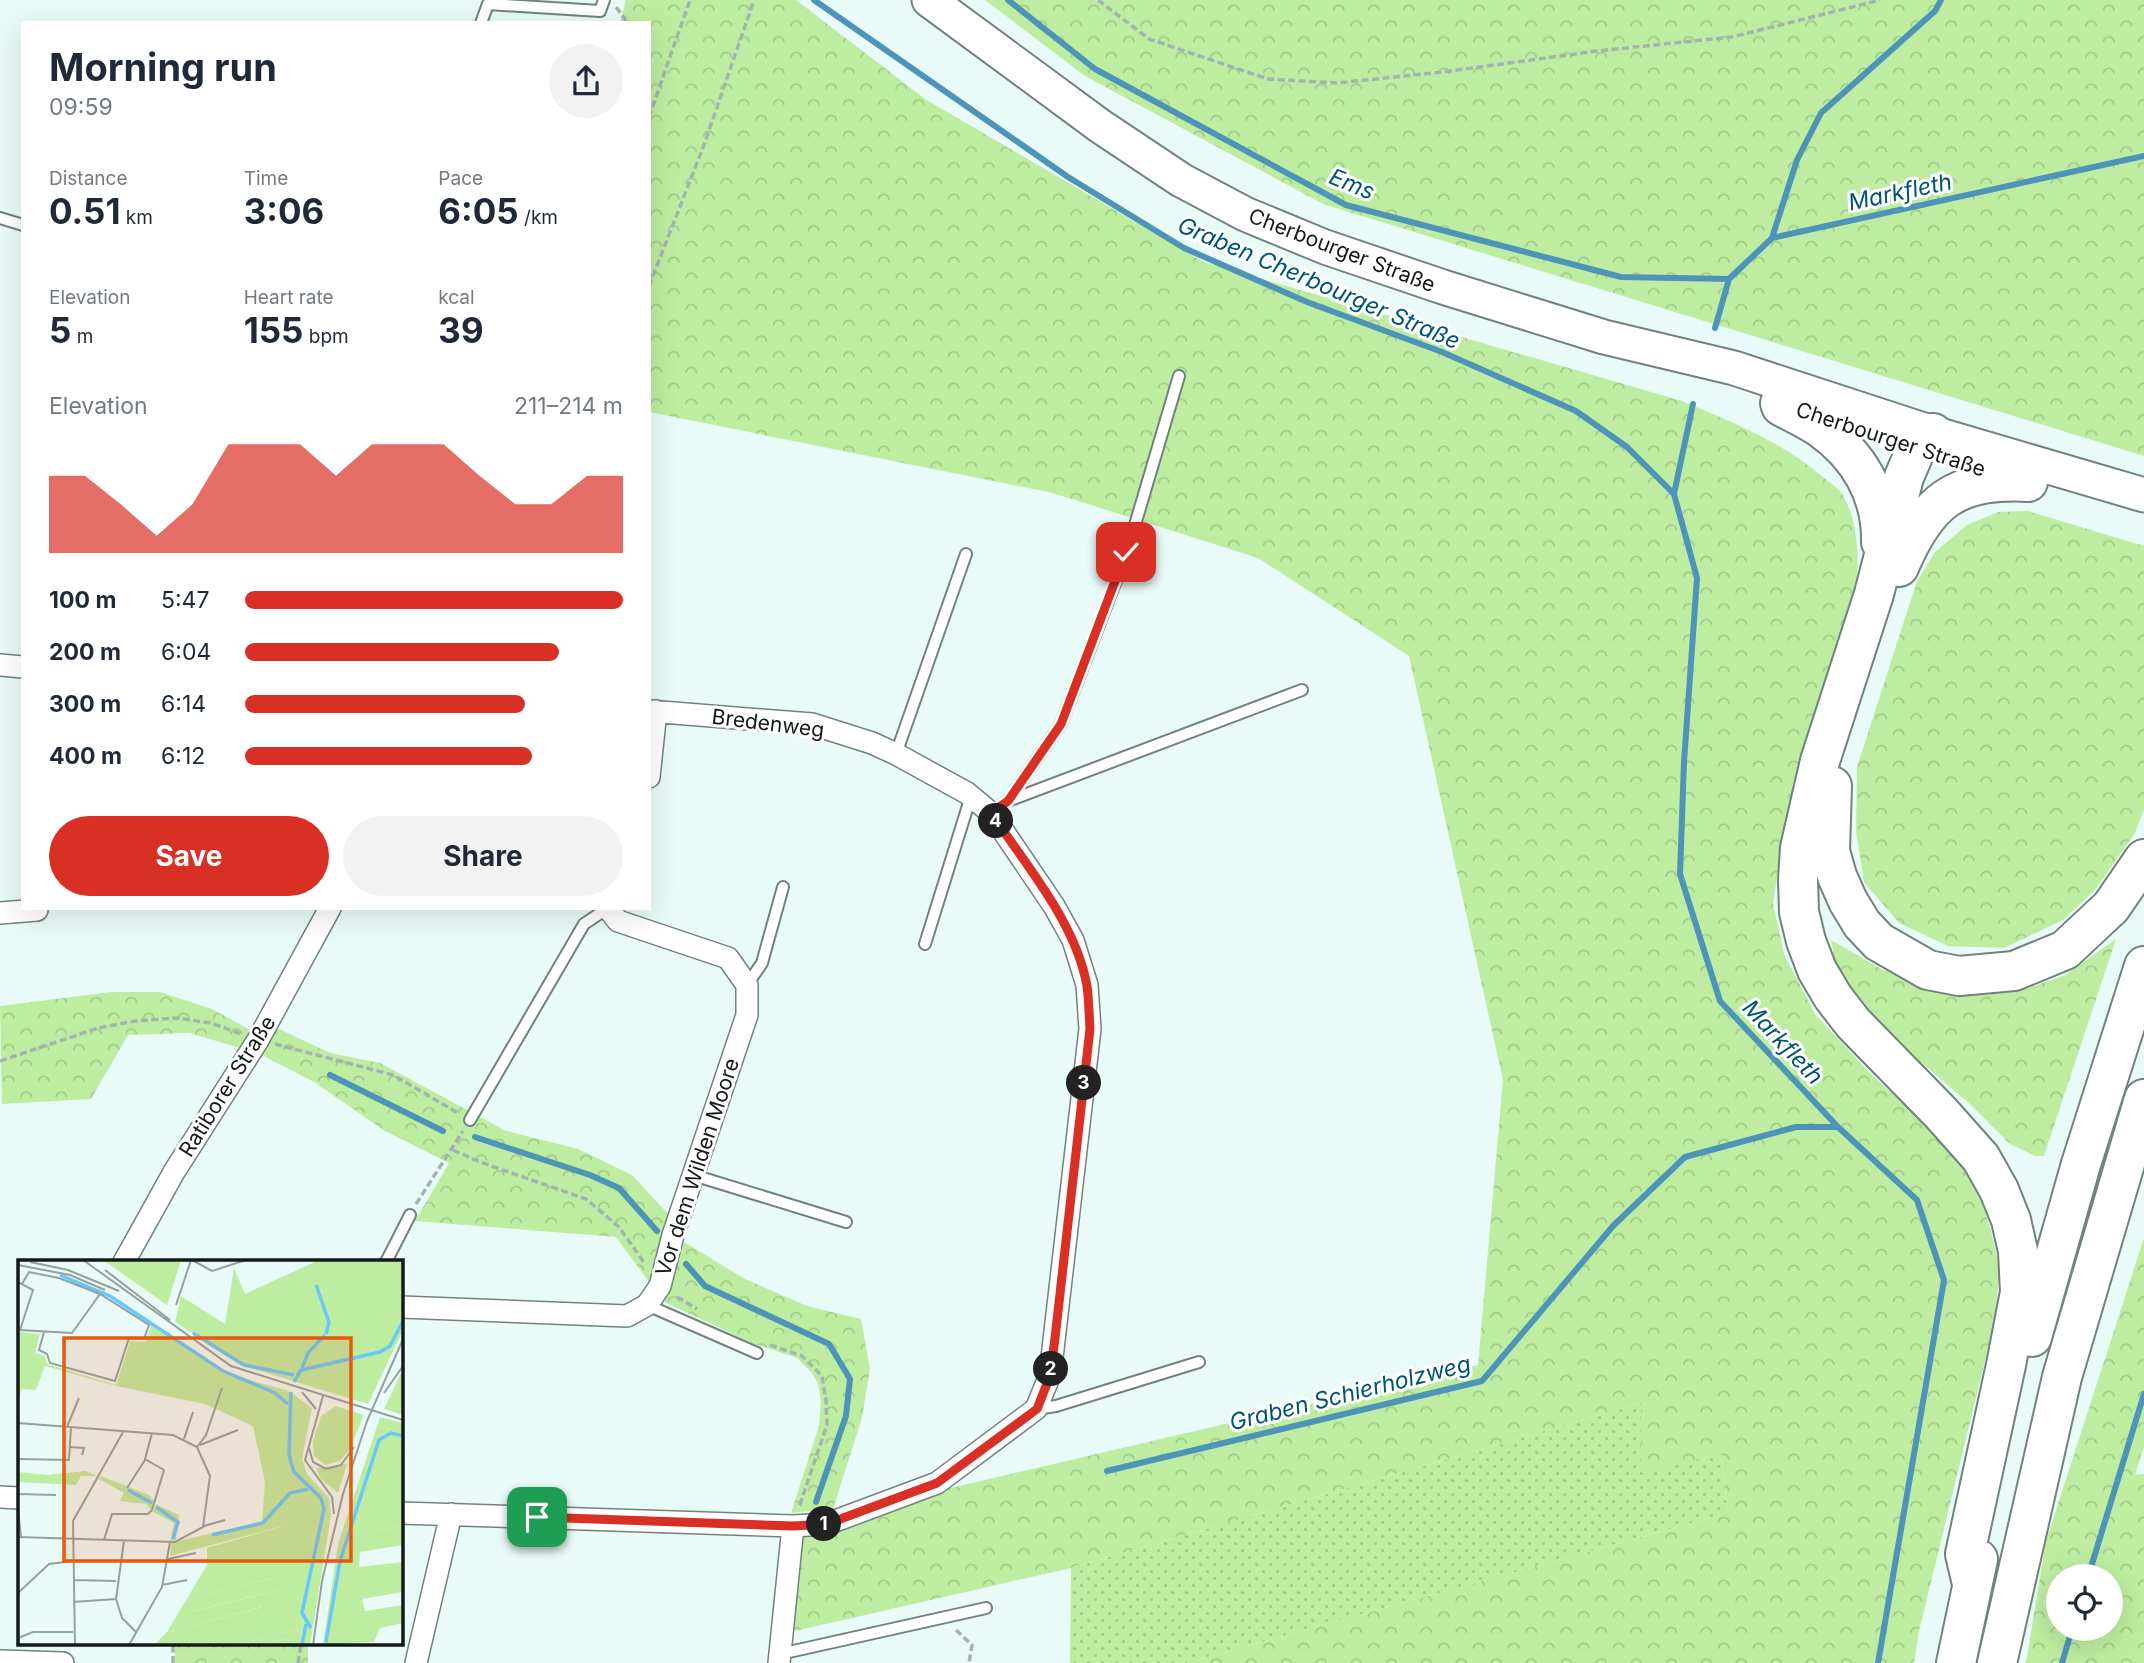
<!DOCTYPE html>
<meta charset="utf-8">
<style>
:root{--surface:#fff;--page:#f2f2f3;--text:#1f2937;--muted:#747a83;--accent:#d93025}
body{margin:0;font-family:Inter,sans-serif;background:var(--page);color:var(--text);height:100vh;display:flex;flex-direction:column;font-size:26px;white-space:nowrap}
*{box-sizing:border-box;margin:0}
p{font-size:23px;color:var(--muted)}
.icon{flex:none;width:38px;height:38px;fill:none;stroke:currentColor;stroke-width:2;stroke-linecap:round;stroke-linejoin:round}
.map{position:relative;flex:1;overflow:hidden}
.drawer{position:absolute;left:21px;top:21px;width:630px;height:889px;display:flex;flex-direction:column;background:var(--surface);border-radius:0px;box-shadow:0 7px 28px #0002}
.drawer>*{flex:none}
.buttons{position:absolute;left:2046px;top:1564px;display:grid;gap:14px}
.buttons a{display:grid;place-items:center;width:77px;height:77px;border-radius:50%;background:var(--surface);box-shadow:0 7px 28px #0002;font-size:35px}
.pin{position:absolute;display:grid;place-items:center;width:60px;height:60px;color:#fff;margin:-30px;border-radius:14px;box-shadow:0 4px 10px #0006}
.km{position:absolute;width:35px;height:35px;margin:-18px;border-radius:50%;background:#222;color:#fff;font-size:19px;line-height:35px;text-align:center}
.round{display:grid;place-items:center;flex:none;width:74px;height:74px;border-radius:37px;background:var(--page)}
.head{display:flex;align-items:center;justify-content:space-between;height:119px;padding:0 28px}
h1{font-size:38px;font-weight:700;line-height:52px}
.figures{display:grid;grid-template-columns:repeat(3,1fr);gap:10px;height:119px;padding:7px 28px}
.figures div{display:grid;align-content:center}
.figures b{font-size:35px;font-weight:700}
.figures small{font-size:19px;font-weight:400}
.figures p{font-size:19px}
.chart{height:196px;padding:14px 28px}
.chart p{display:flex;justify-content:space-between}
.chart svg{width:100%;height:126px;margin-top:7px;fill:var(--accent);opacity:.7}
.primary-button{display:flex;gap:14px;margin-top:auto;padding:14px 28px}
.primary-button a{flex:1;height:80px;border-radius:42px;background:var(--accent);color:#fff;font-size:28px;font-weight:700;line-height:80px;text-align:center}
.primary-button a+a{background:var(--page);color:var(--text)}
ul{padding:0 28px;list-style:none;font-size:23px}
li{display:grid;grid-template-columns:112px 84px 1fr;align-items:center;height:52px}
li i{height:18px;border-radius:9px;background:var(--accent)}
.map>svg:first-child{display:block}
.grass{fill:url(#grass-dots)}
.forest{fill:url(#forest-crowns);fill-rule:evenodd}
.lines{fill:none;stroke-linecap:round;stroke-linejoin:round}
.stream{stroke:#4e94b8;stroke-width:6}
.lane-casing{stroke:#72827f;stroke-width:14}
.street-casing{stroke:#72827f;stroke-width:24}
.primary-casing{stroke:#72827f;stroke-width:37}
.highway-casing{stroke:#72827f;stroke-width:42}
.path{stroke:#a5b3b0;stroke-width:3.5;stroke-dasharray:7 3.5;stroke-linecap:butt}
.lane{stroke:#fff;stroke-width:10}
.street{stroke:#fff;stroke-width:21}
.primary{stroke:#fff;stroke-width:33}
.highway{stroke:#fff;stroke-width:38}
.route-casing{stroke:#fff;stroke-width:14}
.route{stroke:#d93025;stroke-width:9}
.labels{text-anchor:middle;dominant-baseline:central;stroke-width:6;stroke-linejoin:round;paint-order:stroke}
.street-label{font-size:21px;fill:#141a19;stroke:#fff}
.water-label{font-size:23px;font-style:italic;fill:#005375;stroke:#fff}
.inset-river{fill:none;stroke:#67c8fc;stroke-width:3.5}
.inset-road{fill:none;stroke:#94a19f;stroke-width:2}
.view{fill:#e8590c;fill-opacity:0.15;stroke:#e8590c;stroke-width:3.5}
.inset-edge{fill:none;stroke:#141a19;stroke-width:3.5}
</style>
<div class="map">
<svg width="2144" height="1663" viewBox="0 0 2144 1663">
<defs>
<pattern id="grass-dots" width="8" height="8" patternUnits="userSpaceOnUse" patternTransform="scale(1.75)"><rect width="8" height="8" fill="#beeda1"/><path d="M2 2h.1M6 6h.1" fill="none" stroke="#a2cb8a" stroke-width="1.8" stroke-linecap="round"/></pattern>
<pattern id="forest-crowns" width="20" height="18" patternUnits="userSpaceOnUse" patternTransform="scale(1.75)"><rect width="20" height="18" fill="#beeda1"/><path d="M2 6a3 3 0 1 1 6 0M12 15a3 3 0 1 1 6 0" fill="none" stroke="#a2cb8a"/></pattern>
</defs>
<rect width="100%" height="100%" fill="#e9fbf8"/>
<!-- grass -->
<path class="grass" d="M1641 1403 1721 1454 1728 1513 1186 1663H1070L1071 1568Z"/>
<!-- forest -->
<path class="forest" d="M626 0H796L925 99 1204 262 1682 401C1732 422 1783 442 1824 478 1829 482 1837 487 1841 492 1857 516 1859 554 1857 582L1786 822 1773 903 1784 954 1815 1014 1872 1075 1926 1125 1960 1163 1981 1197 1991 1231 2000 1269 1994 1324 1919 1631 1914 1663H1186L1728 1513 1721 1454 1641 1473V1403L1071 1568 791 1632 800 1530 938 1491 1478 1365 1503 1080 1409 656 1258 558 1053 493 649 412V23H620Z
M985 0H2144V456L1323 204 1085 76Z
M2028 511 2144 546V810L2135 833 2095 890 2063 920 2004 948 1948 946 1899 923 1864 882 1856 831 1857 767 1917 581 1935 552 1967 525 1998 512Z
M2116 939 2044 1156H2035L2010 1144 1971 1105 1916 1058 1873 1014 1837 970 1831 940 1883 970 1927 984 1974 990 2026 989 2065 975Z
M111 992H160L212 1009 254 1032 244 1049 189 1033 128 1035 91 1099 2 1104 0 1006Z
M277 1028 330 1053 380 1063 506 1131 578 1149 632 1175 669 1215 649 1282 616 1237 415 1221 449 1163 385 1131 314 1082 260 1054Z
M2144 1238V1446L2135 1475 2144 1474V1663H2026L2046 1541ZM2058 1577H2110V1629H2058Z
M684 1242 745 1279 807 1306 861 1319 870 1369 862 1418 833 1509 791 1513 819 1426 821 1401 818 1383 811 1372 797 1358 752 1343 664 1302Z
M175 1644H308V1663H175Z"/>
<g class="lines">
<!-- stream -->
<path class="stream" d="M814 0 1068 177 1184 248 1307 302 1442 352 1576 411 1627 447 1674 494
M1008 0 1095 69 1346 205 1621 277 1729 279
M1772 238 1797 160 1821 113 1935 11 1941 0
M1715 328 1729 279 1772 238 2144 156
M1693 404 1674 494 1697 578 1684 762 1680 874 1720 1001 1838 1127 1917 1200 1944 1280 1878 1663
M330 1075 443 1131
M475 1137 590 1175 619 1188 657 1231
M686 1264 705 1286 829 1344 850 1379 846 1416 816 1502
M1107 1471 1482 1381 1613 1226 1685 1157 1796 1127H1838
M2088 1577 2144 1394
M2062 1663 2072 1629"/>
<!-- lane casing -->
<g class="lane-casing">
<path id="lane" d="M481 23 488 4 600 11 604 0
M0 218 23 225
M896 754 966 554
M1008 801 1302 690
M991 813 1008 801 1061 724 1127 552 1179 376
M925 944 971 796
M747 985 762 963 783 887
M470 1120 584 924 608 908
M693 1175 846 1222
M386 1262 410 1215
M647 1305 757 1353
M1036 1409 1056 1406 1199 1362
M780 1654 986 1608"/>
</g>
<!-- street casing -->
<g class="street-casing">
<path id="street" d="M0 665 23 667
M649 777 656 711
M0 913 37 910V908
M124 1262 174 1172 258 1040 330 908
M401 1307 627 1316 647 1305 660 1286 673 1235 747 1015V985L728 958 618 921 608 908
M0 1497 19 1498
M401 1513 793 1526 827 1524 937 1483 1036 1409 1050 1375 1090 1029 1087 985 1073 940 1054 906 991 813 967 793 896 754 872 743 812 724 649 711
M0 1661 63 1663
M416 1663 451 1514
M779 1663 793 1526"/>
</g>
<!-- primary casing -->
<g class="primary-casing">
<path id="primary" d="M929 0 1100 126 1181 180 1245 214 1325 247 1443 287 1604 337 1734 368 1933 433 2144 495"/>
</g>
<!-- highway casing -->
<g class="highway-casing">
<path id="highway" d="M1780 403 1781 406C1793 413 1807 419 1819 427 1858 454 1882 494 1881 542
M1933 433 1916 449 1904 477 1874 594 1820 761 1800 848 1798 880 1799 912 1806 941 1817 970 1833 997 1853 1023 1941 1113 1981 1158 1999 1190 2011 1220 2018 1251 2020 1292 2006 1365 1965 1554 1972 1584
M1899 567C1927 501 1955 478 2028 482
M1832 786 1830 851 1837 876 1848 901 1862 924 1879 942 1928 970 1959 976 2014 971 2065 950 2111 907 2144 859
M2032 1337 2081 1164 2144 966
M1956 1663 1978 1559
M1997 1663 2062 1377 2144 1099"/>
</g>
<!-- path -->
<path class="path" d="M1098 0 1149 39 1268 79 1337 83 1443 72 1597 51 1732 37 1880 0
M616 7 625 19V23
M649 117 690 0
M649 286 704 145 754 0
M275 1044 393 1075 460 1114
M0 1061 98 1028 135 1021 177 1018 211 1023 241 1034
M453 1150 480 1162 586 1199 619 1227 645 1264
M416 1204 463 1131
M677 1297 697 1309
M770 1345 802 1356 822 1376 826 1400 827 1425 799 1507
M956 1630 972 1645 969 1663
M290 1644 301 1646
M173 1663V1644
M298 1663 301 1644"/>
<!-- lane -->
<use href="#lane" class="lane"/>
<!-- street -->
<use href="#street" class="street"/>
<!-- primary -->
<use href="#primary" class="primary"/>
<!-- highway -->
<use href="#highway" class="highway"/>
</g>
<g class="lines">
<!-- route casing -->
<g class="route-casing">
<path id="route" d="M537 1517 793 1526 827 1524 937 1483 1037 1409 1050 1376 1055 1338 1090 1029C1089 1015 1089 1000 1087 986 1076 923 1026 865 991 813L1008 801 1061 724 1126 552"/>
</g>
<!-- route -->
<use href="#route" class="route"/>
</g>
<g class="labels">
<!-- street labels -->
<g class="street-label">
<text transform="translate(1342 250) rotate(21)">Cherbourger Straße</text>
<text transform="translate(1891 439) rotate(18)">Cherbourger Straße</text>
<text transform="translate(768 723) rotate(7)">Bredenweg</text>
<text transform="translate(227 1086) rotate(-58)">Ratiborer Straße</text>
<text transform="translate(697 1167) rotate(-72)">Vor dem Wilden Moore</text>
</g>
<!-- water labels -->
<g class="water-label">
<text transform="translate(1352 184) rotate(22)">Ems</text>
<text transform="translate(1900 192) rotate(-12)">Markfleth</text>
<text transform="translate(1319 283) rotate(23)">Graben Cherbourger Straße</text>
<text transform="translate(1783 1042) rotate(47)">Markfleth</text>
<text transform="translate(1350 1393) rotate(-14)">Graben Schierholzweg</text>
</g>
</g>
<!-- overview -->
<g transform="translate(18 1260)">
<rect width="385" height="385" fill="#e9fbf8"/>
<path d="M385 195V266L332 275 355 200ZM266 266 277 273V281L189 305V288ZM258 317 261 330 175 351 183 336ZM245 347V356L136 385 149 372ZM283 369 284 375 244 385H216Z" fill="#beeda1"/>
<path d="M85 0H163L149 45ZM301 0H385V70L350 144 223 105 157 62 163 36 207 64 216 8 227 34ZM134 63 207 113 271 131 294 148 284 199 289 214 311 238 313 255 292 385H244L284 375 283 369 216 385H144L143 381 245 356 244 347 149 372 189 305 277 280 276 273 266 275 265 266 152 296 153 283 244 261 247 222 235 166 187 144 98 126 27 106 18 130 4 129 0 141V72L22 74 17 93 27 96 29 104 98 125 112 81 128 82ZM257 317 261 330 176 351 183 336ZM385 109V155L366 149ZM318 146 346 155 332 189 322 201 307 205 296 196 295 181 303 156ZM362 157 385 163V195L355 200 349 219 376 215 379 228 345 234 332 275 385 266V285L342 292 341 307 385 302V332L344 339 347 351 385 345V363L362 368 356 382 305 385 320 284ZM329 204 320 233 303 219 298 208ZM67 211 80 216H63L58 225 0 222V212L29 215ZM83 216 131 235 136 241 133 250 128 244 102 241 106 233 81 219ZM138 244 161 255 158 280 152 281 156 263 135 252Z" fill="#beeda1" fill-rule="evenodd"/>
<path class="inset-river" d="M42 15 92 36 205 111 257 133 270 144M298 25 311 62 308 74M175 73 226 105 276 115M284 108 290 93 307 75M276 122 283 110 362 92 372 86 385 61M273 132 271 195 276 212 303 238 306 249 284 353 293 368M110 230 134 243M138 247 160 262 155 279M194 275 245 263 272 233 290 229M308 382 322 301 361 180 373 173 385 176M284 385 288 364"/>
<path class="inset-road" d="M65 0 213 106 385 160M174 0 194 11 228 0M12 2 50 10 101 31M0 5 52 15 87 30M87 10 152 60M0 22 15 30 2 70 54 73 82 34M4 24 11 12 41 18 82 34 131 65 126 79 111 78 97 121 32 103 29 94 21 90 26 72M158 45 173 0M284 132 298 149M366 133 385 106M305 136 287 200 314 237 316 254M0 163 155 175 179 187 192 216 185 267 157 282 0 277M49 167 61 138M166 179 175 152M182 185 220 170M51 187 66 188 64 195M179 187 188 175 204 128M291 188 295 202 308 209 323 205 336 187M0 199 51 200 53 167M109 228 127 200M0 234 38 235M0 249 3 277M186 266 207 260M86 280 94 254H130L134 250 146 210 127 199 134 173M106 281 98 339 104 358 119 373M150 299 178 293M55 320 98 321M144 325 169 320M0 333 31 304 55 301M55 342 98 339M0 378 15 372H55M57 385 55 261 105 172M111 385 144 327 152 282M295 385 304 321 325 234 349 161 385 79"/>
<path class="view" d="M46 78H333V301H46Z"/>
<rect width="385" height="385" class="inset-edge"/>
</g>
</svg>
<div class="buttons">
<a><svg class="icon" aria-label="locate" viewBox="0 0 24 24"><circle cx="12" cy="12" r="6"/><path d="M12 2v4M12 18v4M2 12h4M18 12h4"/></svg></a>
</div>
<div class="pin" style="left:537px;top:1517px;background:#1e9e55"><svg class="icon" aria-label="arrive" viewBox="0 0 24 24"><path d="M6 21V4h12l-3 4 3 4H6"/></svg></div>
<div class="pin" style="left:1126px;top:552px;background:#d93025"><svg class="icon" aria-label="check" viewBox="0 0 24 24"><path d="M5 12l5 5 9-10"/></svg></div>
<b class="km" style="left:824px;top:1524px">1</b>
<b class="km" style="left:1051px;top:1369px">2</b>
<b class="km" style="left:1084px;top:1083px">3</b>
<b class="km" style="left:996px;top:821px">4</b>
<section class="drawer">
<div class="head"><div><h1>Morning run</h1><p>09:59</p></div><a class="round"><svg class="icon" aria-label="share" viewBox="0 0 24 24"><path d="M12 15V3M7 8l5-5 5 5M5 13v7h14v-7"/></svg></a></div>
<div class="figures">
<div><p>Distance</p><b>0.51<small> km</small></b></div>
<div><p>Time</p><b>3:06</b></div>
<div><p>Pace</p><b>6:05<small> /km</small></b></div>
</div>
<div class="figures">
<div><p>Elevation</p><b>5<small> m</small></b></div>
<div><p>Heart rate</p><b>155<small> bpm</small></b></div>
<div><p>kcal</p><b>39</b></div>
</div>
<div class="chart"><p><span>Elevation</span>211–214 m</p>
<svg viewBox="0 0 160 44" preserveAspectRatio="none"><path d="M0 44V17L10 17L20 27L30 38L40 27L50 6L60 6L70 6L80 17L90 6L100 6L110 6L120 17L130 27L140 27L150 17L160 17V44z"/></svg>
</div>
<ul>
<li><b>100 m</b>5:47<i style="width:100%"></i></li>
<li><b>200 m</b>6:04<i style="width:83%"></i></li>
<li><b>300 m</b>6:14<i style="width:74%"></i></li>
<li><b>400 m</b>6:12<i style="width:76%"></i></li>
</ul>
<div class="primary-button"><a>Save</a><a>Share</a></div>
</section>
</div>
